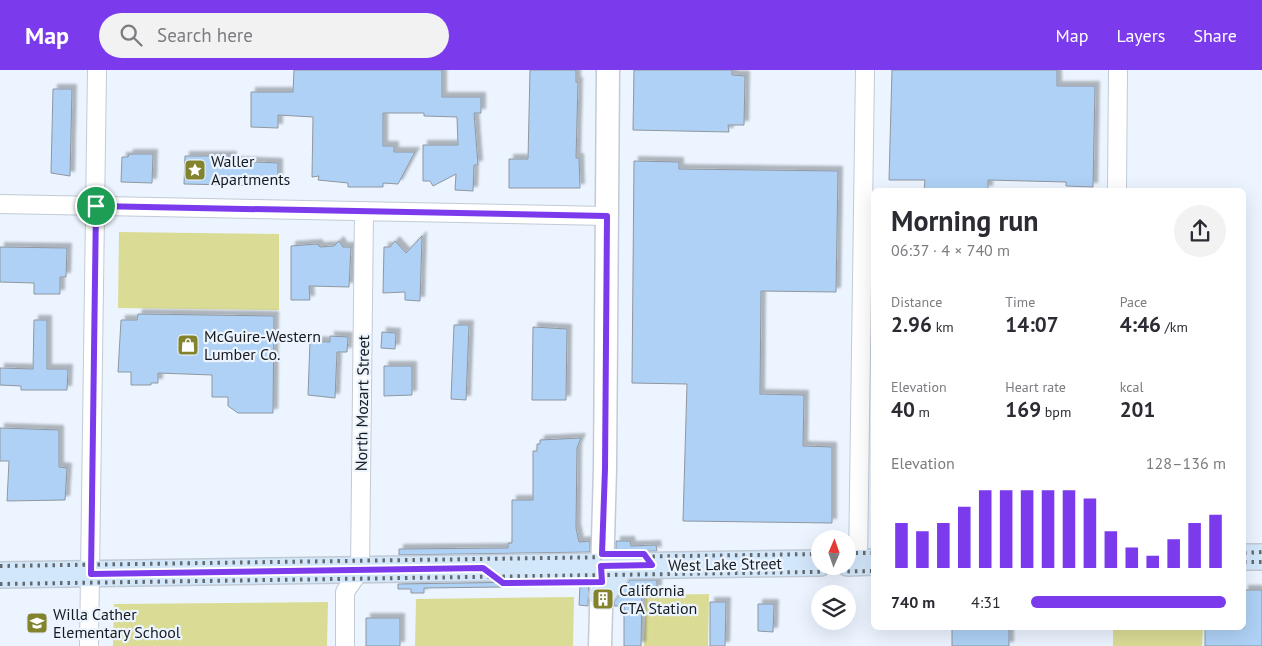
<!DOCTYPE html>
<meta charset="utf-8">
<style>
:root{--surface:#fff;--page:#f2f2f3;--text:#2b2b33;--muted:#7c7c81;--accent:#7c3aed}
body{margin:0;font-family:"PT Sans",sans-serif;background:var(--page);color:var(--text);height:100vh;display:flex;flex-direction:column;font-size:19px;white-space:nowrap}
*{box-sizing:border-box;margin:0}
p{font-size:16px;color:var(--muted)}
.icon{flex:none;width:28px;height:28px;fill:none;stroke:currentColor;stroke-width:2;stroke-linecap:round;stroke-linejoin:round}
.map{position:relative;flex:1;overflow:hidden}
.details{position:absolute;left:871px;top:118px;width:375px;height:442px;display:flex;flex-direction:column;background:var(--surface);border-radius:8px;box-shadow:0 5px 20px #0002}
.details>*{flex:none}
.needle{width:32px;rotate:2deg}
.controls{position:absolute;left:811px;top:460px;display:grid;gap:10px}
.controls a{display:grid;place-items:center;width:45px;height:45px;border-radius:50%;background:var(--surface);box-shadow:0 5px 20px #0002;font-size:25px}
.pin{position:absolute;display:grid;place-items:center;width:42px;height:42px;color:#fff;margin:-21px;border:2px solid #fff;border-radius:50%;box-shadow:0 1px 5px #0007}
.round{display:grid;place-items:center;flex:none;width:52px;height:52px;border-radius:26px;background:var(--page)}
.overview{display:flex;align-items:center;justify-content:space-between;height:85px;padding:0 20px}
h1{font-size:28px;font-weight:600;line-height:38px}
.stats{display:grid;grid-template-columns:repeat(3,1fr);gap:8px;height:85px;padding:5px 20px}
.stats div{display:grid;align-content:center}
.stats b{font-size:21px;font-weight:600}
.stats small{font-size:14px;font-weight:400}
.stats p{font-size:14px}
.chart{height:140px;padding:10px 20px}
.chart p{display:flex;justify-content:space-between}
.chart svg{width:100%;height:90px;margin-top:5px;stroke:var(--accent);stroke-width:6}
ul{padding:0 20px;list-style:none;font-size:16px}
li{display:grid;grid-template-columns:80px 60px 1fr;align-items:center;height:38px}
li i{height:12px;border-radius:6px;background:var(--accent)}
header{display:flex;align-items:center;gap:30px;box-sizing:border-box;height:70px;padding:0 25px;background:var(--accent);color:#fff}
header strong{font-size:24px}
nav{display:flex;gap:28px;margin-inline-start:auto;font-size:18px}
.search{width:350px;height:45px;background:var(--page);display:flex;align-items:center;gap:12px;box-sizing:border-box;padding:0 18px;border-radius:28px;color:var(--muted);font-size:19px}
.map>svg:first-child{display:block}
.green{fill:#dadc95}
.building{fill:#aed1f5;stroke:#8f97a1;filter:url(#shadow)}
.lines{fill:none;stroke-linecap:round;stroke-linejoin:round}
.minor-casing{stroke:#c2cbd5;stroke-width:20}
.tertiary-casing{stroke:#c2cbd5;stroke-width:25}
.secondary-casing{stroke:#c2cbd5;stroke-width:28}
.minor{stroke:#fff;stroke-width:18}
.tertiary{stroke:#fff;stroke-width:22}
.secondary{stroke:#d3e7fb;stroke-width:25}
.rail{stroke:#646a6f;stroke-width:4;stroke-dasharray:2.5 5;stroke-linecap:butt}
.route-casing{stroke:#fff;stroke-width:10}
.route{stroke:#7c3aed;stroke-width:6}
.labels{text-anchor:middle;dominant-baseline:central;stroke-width:4.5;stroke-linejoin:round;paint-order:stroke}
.poi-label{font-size:16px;fill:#171b1e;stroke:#ebf4ff;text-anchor:start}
.street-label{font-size:16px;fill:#171b1e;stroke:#ebf4ff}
</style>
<header>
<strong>Map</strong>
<div class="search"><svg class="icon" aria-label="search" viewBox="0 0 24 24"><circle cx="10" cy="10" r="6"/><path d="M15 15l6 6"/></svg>Search here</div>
<nav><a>Map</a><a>Layers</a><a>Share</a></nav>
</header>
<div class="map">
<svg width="1262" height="576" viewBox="0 0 1262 576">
<defs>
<filter id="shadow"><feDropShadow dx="4.5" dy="-4.5" stdDeviation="1" flood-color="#0004"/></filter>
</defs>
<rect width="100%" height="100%" fill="#ebf4ff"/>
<!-- green -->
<path class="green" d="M119 162 279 164V240L118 238Z
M709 524 708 576H644L646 525Z
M574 527 573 576H415L416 529Z
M328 532 327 576H113L114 534Z
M1113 558H1203L1202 576H1113Z"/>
<!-- building -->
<path class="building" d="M294 0H442V27H481V43H474L478 95H474L473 121 455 120 456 104 433 116 430 111H423V75H458L457 47 424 46V43H383V76H394V82H415L398 114 383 113V117H348V113L318 110 319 106 312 107 313 47 278 45V58L251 57V22H293Z
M530 0H576V12H578L576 88H579L580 118H509V89H528Z
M634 0H732V5L745 6 744 55H728L729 62 633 60Z
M892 0H1057V16H1095L1093 117 1066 116V112L988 110V120H924L925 110H889Z
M53 19H72L70 106 51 103Z
M129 84H153L152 113 121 112 122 87H128Z
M185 86H232L231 91 278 93V116L184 114Z
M634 91 679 92V99L838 101 836 222 761 221 760 324 804 325 803 376 832 377V453L683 451 687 314 632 313Z
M422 166 420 231 405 230V222L383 223 384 177H390L395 171 406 183Z
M339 171 343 177H351L349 217 309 216 310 230H291V176L317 174 320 177 334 176Z
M0 177 67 178 66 207H60V224H34V213L0 212Z
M138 244 274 246 273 343H238L228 336V327H212V305L158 303V313H151V315H131V302H118L121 250H137Z
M34 250H47V299H68L67 320H21V316L0 315V298L33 299Z
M454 255H469L466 330 451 329Z
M533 257 567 259 566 330H532Z
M382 262 396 263 395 279 381 278Z
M330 266 348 267 347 282H337L335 328 308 325 310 271 330 272Z
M384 296H412V325L384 326Z
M0 358 59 360V397L67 398 65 430 7 431 9 391H0Z
M581 368 577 378 576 458 579 472 590 471V482L399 485V479L508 478V473H512V430H533V381H537V374H540V370Z
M616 471H630L631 476 656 475 657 481 616 482Z
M630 510H657V520H642L641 576H624V536H614V532Z
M589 511 588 536 579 535 580 516 424 518V523H411V519H398V514Z
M1244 520H1262V576H1205V558H1244Z
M710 532H726L725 576H710Z
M758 534H774L773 562 758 561Z
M366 548H400V576H366Z
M952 558H1009V576H952Z"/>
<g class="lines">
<!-- minor casing -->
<g class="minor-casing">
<path id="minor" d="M1117 120 1118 0
M0 134 607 146
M858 493 865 0
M89 576 97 0
M345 576V522L360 500 364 141"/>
</g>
<!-- tertiary casing -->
<g class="tertiary-casing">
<path id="tertiary" d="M600 576 605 399 608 0"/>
</g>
<!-- secondary casing -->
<g class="secondary-casing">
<path id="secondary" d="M1244 487H1262
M848 493 874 492
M0 505 820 493
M602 525 622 496"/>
</g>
<!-- minor -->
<use href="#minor" class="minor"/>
<!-- tertiary -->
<use href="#tertiary" class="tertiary"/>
<!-- secondary -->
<use href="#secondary" class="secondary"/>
<!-- rail -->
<path class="rail" d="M848 483H874
M1244 483 1262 482
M1244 492H1262
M0 496 820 484
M0 514 874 501"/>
</g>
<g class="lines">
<!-- route casing -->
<g class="route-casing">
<path id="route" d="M96 136 607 146 605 399 602 484H644L652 495 601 496 602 512 503 513 483 498 91 504Z"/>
</g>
<!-- route -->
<use href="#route" class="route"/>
</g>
<!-- icons -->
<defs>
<g id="sight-square" transform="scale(1.125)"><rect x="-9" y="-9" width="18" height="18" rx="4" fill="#82832c" stroke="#ebf4ff"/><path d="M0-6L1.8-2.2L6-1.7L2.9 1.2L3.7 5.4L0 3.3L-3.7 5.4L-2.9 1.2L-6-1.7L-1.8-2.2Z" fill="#fff"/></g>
<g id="shop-square" transform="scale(1.125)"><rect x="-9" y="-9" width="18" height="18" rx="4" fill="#82832c" stroke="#ebf4ff"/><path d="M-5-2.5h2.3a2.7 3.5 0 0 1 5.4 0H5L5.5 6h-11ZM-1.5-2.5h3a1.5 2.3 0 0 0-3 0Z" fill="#fff"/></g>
<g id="building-square" transform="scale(1.125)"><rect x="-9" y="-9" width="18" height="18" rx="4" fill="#82832c" stroke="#ebf4ff"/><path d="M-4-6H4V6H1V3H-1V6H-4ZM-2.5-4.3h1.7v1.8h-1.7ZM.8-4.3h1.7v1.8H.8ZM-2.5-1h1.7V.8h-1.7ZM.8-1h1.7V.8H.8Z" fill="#fff"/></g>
<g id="school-square" transform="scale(1.125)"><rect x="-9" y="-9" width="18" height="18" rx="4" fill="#82832c" stroke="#ebf4ff"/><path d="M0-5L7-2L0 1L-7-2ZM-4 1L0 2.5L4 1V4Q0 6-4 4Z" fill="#fff"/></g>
</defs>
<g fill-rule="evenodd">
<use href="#sight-square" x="195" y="100"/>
<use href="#shop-square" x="188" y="275"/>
<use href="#building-square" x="603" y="529"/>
<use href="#school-square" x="37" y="553"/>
</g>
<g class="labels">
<!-- poi labels -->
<g class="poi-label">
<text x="211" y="91">Waller<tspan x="211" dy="18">Apartments</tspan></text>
<text x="204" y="266">McGuire-Western<tspan x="204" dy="18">Lumber Co.</tspan></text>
<text x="619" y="520">California<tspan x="619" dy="18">CTA Station</tspan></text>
<text x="53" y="544">Willa Cather<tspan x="53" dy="18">Elementary School</tspan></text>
</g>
<!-- street labels -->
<g class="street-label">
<text transform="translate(362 333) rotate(-89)">North Mozart Street</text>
<text transform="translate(725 494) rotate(-1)">West Lake Street</text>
</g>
</g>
</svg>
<div class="controls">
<a><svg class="needle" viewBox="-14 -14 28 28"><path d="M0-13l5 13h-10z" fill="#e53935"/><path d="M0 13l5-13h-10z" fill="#7c7c81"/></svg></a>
<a><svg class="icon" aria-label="layers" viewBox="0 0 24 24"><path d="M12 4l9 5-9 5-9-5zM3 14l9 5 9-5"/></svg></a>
</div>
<div class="pin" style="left:96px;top:136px;background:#1e9e55"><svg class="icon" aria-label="arrive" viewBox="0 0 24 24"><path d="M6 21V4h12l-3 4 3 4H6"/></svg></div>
<section class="details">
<div class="overview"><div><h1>Morning run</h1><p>06:37 · 4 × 740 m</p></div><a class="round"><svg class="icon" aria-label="share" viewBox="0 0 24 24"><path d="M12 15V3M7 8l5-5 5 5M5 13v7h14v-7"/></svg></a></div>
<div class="stats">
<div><p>Distance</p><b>2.96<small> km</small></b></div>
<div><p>Time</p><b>14:07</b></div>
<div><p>Pace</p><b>4:46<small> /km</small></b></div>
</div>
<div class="stats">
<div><p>Elevation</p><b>40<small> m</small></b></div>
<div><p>Heart rate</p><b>169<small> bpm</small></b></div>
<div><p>kcal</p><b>201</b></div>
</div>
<div class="chart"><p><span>Elevation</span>128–136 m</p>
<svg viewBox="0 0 160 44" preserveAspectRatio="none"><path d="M5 44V22M15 44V26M25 44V22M35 44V14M45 44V6M55 44V6M65 44V6M75 44V6M85 44V6M95 44V10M105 44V26M115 44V34M125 44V38M135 44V30M145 44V22M155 44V18"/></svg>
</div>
<ul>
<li><b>740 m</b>4:31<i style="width:100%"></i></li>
</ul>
</section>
</div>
